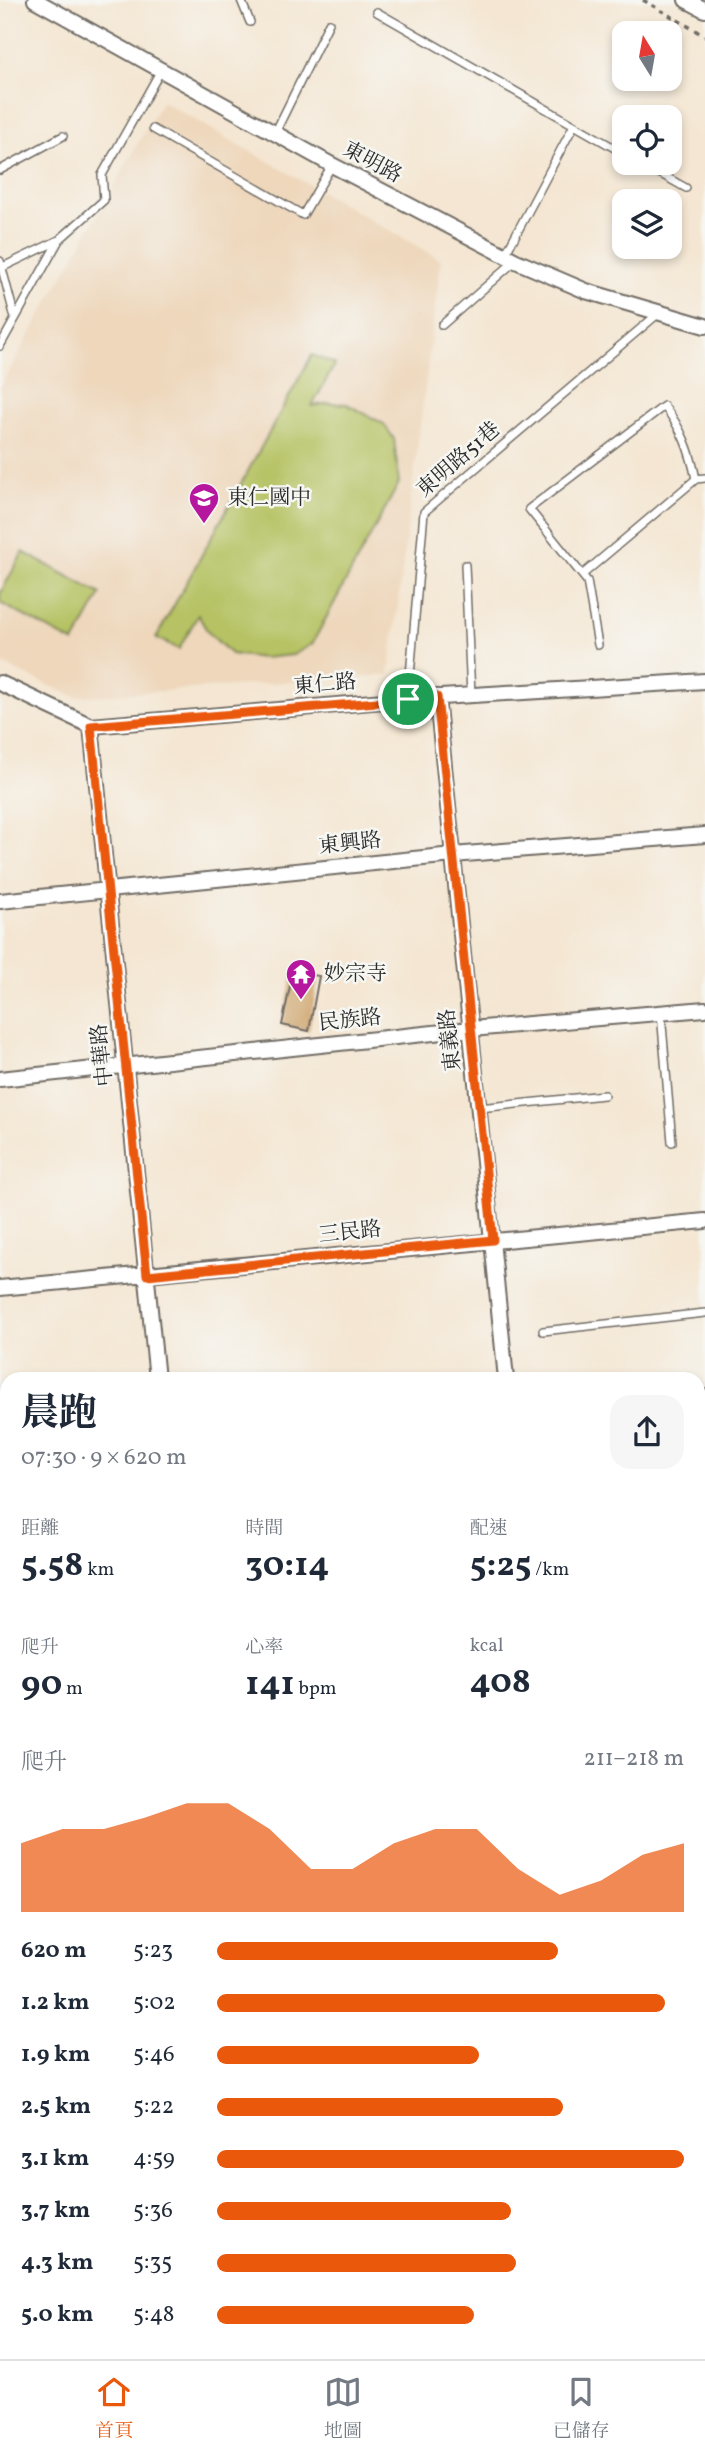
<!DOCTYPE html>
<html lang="zh-TW">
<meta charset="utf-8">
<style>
:root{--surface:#fff;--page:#f6f6f7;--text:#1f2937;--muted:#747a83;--line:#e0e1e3;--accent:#ea580c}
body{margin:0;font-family:Vollkorn,"Noto Serif TC",serif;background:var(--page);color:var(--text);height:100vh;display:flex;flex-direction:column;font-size:26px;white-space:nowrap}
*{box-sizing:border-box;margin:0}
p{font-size:23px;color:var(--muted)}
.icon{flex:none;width:38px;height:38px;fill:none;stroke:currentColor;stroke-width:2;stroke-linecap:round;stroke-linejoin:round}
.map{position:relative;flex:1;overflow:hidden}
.details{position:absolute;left:0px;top:1372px;width:705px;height:987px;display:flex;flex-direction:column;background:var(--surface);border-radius:21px 21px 0 0;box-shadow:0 4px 10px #0003}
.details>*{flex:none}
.needle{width:46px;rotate:349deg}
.controls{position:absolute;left:612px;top:21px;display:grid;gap:14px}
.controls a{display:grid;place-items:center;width:70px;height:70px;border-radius:14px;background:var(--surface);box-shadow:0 4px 10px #0003;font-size:35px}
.pin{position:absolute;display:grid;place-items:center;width:60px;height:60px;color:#fff;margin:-30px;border:4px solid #fff;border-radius:50%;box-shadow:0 2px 7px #0007}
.round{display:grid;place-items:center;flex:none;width:74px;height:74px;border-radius:21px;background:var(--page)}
.headline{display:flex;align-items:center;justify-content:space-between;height:119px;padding:0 21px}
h1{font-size:38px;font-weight:700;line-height:52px}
.metrics{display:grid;grid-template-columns:repeat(3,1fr);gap:10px;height:119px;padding:7px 21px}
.metrics div{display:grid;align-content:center}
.metrics b{font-size:35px;font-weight:700}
.metrics small{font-size:19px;font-weight:400}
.metrics p{font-size:19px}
.chart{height:196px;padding:14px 21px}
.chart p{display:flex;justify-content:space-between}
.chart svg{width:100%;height:126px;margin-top:7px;fill:var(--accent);opacity:.7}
ul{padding:0 21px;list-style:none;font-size:23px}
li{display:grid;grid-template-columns:112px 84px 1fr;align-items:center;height:52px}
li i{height:18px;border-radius:9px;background:var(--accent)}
.tab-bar{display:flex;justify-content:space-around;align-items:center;height:98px;border-top:2px solid var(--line);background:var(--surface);font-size:19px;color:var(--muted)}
.tab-bar a{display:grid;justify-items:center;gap:4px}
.tab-bar .current{color:var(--accent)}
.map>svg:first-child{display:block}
.built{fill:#eed7bb}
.industrial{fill:#ccc2b9}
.green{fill:#b6c264;stroke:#707648;stroke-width:2}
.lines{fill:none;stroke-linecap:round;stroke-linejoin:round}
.stream{stroke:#6ebfe9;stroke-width:6}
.building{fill:#d1ab78}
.service-casing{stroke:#716c65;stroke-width:10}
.minor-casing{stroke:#716c65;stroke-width:18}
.tertiary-casing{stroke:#716c65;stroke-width:23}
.path{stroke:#716c65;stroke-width:3.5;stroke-dasharray:5 5;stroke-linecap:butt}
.service{stroke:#fff;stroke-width:7}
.minor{stroke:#fff;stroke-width:14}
.tertiary{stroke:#fff;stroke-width:19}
.rail{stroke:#2b2b2b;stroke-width:5;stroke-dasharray:10 5;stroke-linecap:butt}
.route-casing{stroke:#fff;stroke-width:14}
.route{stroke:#ea580c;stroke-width:9}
.labels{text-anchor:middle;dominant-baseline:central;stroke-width:5;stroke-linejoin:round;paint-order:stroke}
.street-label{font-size:21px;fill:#2b2b2b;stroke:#f6f6f2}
.poi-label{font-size:21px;fill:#2b2b2b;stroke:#f6f6f2;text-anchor:start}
</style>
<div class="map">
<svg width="705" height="2359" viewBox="0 0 705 2359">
<rect width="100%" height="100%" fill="#f6f6f2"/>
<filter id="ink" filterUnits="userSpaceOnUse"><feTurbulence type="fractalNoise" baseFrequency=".0143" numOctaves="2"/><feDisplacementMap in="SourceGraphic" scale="14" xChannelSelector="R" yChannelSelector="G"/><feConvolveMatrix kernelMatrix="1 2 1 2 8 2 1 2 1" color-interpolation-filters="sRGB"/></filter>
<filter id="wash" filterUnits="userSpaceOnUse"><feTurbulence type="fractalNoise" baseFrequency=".00686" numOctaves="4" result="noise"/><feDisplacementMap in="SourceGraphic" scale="28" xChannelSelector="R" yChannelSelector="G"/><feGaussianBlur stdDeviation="1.57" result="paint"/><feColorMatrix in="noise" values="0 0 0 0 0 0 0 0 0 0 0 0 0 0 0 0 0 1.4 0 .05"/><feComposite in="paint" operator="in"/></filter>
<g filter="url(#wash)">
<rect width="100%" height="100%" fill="#f4e6d2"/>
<!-- built -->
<path class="built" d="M162 101 441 260 389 675 75 697 0 663V387Z
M59 2352H303L309 2359H52L51 2358Z
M358 2352H462L453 2359H349Z"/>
<!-- industrial -->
<path class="industrial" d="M705 2188V2359H470L479 2352H698V2193Z"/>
<!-- green -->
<path class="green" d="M312 355 335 364 312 406 330 403 347 404 384 424 394 439 399 483 312 644 293 655 263 658 231 654 208 632 198 615 179 649 156 638Z
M23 552 101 594 74 643 0 603V594Z"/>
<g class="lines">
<!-- stream -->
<path class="stream" d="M698 1893 705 1892"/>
</g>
<g id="blocks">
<!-- building -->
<path class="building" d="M293 972 319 976 309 1031 282 1025Z"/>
</g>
</g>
<g filter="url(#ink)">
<use href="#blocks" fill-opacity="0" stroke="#716c65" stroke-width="2"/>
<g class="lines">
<!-- service casing -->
<g class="service-casing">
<path id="service" d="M241 0 250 22
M377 12 574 125
M153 129 303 215 332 165
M275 133 329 23
M641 163 686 188
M0 170 63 136
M505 255 574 125 625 154
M0 261 15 318
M3 267 59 240
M442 325 515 261
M0 346 59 240 104 200 102 175 161 70
M465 565 471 695
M582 575 696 479
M598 645 587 581 529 509 664 406C682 429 690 450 696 479L705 478
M408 699 424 512 659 313
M661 1013 672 1142
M479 1108 604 1095
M543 1331 705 1313"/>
</g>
<!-- minor casing -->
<g class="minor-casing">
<path id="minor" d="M35 0 332 165 516 261 586 291 705 326
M686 0 705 10
M0 683 91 726 408 699 705 681
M437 697 506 1379
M91 726 157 1379
M0 901 453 855 705 835
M0 1079 471 1029 705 1009
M0 1288 705 1221
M698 1398 705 1397
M0 1472 7 1471
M698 1765 705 1760
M0 1798 7 1793
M0 1965 7 1974
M0 2040 7 2035
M0 2284 7 2279"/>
</g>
<!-- tertiary casing -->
<g class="tertiary-casing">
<path id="tertiary" d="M698 1574 705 1573
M0 1647 7 1646"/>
</g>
<!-- path -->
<path class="path" d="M643 0 705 36"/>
<!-- service -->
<use href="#service" class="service"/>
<!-- minor -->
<use href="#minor" class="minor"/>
<!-- tertiary -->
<use href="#tertiary" class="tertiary"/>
<!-- rail -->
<path class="rail" d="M698 2269 705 2258
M661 2359 664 2352"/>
</g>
</g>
<g class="lines" filter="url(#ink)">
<!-- route casing -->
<g class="route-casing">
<path id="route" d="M437 697 493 1240 147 1275 91 726Z"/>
</g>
<!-- route -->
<use href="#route" class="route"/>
</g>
<!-- icons -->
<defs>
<g id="school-pin" transform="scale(1.575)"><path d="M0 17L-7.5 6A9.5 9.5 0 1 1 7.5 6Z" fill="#b5179e" stroke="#f6f6f2"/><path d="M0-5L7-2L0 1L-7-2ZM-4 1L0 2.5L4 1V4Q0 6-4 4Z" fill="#fff"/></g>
<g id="temple-pin" transform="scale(1.575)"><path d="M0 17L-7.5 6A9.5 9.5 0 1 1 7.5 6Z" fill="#b5179e" stroke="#f6f6f2"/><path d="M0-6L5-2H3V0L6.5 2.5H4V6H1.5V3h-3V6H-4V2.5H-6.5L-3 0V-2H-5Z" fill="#fff"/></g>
</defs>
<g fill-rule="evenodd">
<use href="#school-pin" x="204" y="498"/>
<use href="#temple-pin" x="301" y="974"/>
</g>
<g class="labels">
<!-- street labels -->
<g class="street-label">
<text transform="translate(372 163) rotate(28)">東明路</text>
<text transform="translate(459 460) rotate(-41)">東明路51巷</text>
<text transform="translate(325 685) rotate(-5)">東仁路</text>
<text transform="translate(350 844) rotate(-6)">東興路</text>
<text transform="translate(350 1021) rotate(-6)">民族路</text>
<text transform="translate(451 1040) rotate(-96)">東義路</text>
<text transform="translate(103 1055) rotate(-96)">中華路</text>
<text transform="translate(350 1233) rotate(-6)">三民路</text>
</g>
<!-- poi labels -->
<g class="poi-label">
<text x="227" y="498">東仁國中</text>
<text x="324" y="974">妙宗寺</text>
</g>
</g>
</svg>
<div class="controls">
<a><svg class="needle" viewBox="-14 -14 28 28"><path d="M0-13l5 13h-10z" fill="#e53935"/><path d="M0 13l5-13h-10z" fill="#747a83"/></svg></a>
<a><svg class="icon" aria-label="locate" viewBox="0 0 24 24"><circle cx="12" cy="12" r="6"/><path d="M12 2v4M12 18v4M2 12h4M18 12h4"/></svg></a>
<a><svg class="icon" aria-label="layers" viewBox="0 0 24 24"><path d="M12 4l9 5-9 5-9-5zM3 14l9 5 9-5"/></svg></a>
</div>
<div class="pin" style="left:408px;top:699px;background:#1e9e55"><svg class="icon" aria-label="arrive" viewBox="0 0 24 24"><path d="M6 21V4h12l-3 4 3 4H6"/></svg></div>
<section class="details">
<div class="headline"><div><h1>晨跑</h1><p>07:30 · 9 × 620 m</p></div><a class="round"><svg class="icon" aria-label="share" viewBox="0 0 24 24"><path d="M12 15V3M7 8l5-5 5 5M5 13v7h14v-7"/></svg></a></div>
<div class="metrics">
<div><p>距離</p><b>5.58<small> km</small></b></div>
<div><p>時間</p><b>30:14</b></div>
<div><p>配速</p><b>5:25<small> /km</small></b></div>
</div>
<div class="metrics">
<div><p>爬升</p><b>90<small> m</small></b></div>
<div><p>心率</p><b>141<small> bpm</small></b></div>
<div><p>kcal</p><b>408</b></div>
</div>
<div class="chart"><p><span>爬升</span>211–218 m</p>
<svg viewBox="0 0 160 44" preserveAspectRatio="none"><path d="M0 44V20L10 15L20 15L30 11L40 6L50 6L60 15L70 29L80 29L90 20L100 15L110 15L120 29L130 38L140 33L150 24L160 20V44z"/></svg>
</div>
<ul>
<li><b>620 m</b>5:23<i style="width:73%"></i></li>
<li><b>1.2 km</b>5:02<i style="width:96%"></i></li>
<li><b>1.9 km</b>5:46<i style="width:56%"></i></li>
<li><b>2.5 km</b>5:22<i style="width:74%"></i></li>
<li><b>3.1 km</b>4:59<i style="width:100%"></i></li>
<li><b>3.7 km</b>5:36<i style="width:63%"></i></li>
<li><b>4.3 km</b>5:35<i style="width:64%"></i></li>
<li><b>5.0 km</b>5:48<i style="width:55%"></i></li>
</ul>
</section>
</div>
<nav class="tab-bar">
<a class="current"><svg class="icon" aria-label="home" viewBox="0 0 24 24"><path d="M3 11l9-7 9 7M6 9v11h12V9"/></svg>首頁</a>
<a><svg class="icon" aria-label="map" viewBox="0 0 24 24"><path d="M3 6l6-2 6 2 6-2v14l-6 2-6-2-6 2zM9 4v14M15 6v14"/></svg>地圖</a>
<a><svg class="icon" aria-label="saved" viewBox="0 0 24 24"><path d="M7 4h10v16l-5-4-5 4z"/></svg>已儲存</a>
</nav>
